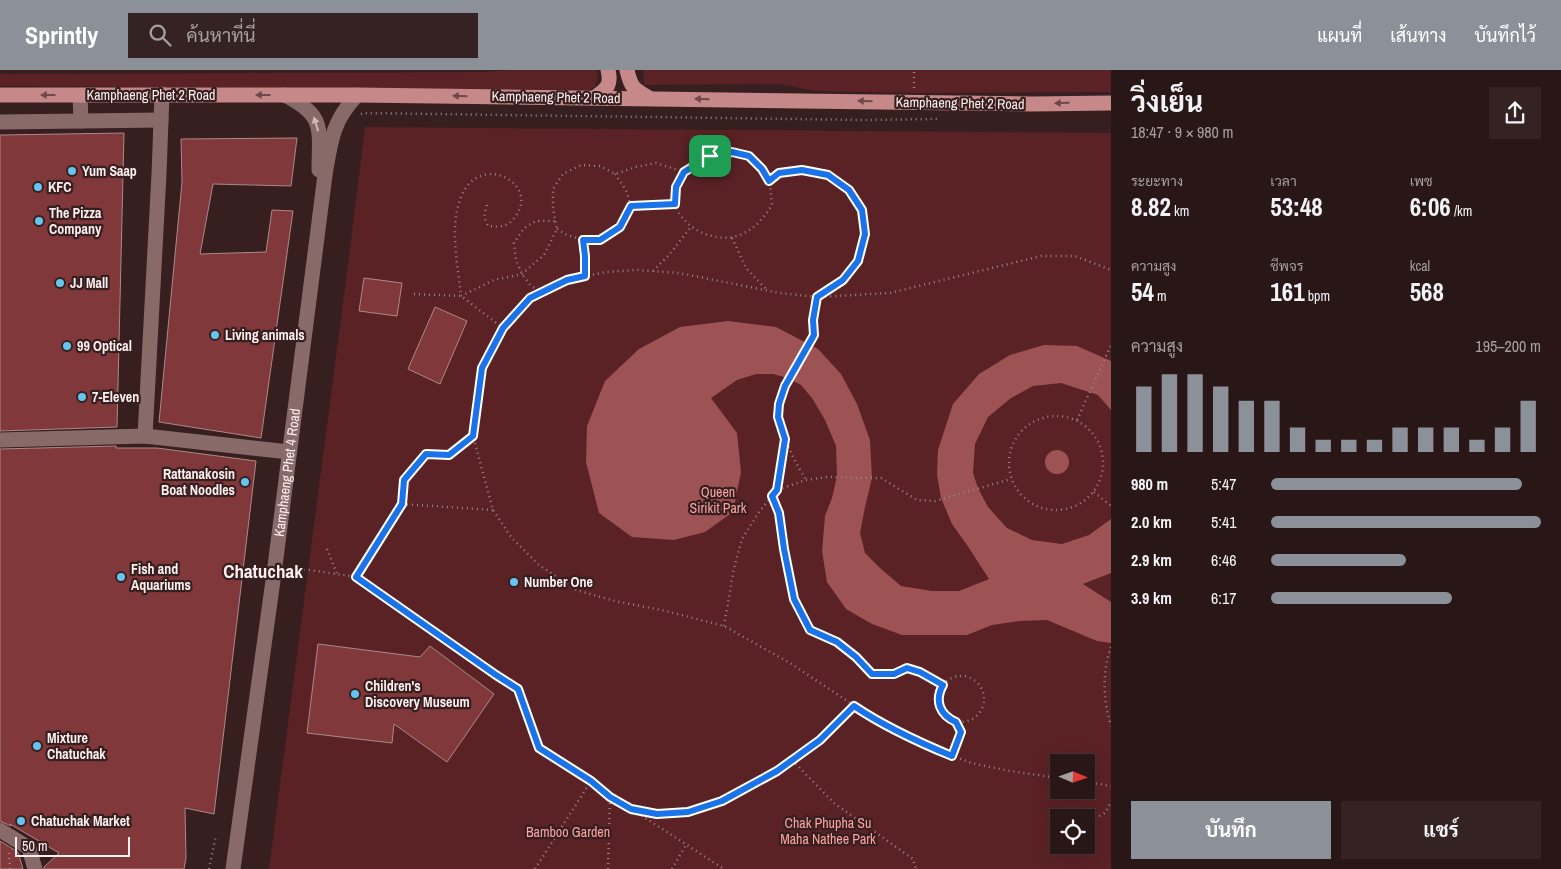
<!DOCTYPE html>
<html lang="th">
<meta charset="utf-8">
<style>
:root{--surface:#291617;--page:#352324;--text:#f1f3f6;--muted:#a59fa1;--line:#453536;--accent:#8c9099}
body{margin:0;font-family:"Archivo Narrow",Sarabun,sans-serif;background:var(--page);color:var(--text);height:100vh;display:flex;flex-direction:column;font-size:19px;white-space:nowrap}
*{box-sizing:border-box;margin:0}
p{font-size:16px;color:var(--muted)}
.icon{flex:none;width:28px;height:28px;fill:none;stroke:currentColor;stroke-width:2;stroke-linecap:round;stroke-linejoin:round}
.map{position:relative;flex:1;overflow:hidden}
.side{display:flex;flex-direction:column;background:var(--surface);width:450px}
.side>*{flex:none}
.needle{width:32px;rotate:92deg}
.tools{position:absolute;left:1050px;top:684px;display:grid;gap:10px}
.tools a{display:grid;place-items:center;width:45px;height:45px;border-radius:0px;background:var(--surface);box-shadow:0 5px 20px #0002,0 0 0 1px var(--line);font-size:25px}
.scale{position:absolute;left:15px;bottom:12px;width:115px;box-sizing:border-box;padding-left:5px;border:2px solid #fdefef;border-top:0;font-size:14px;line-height:18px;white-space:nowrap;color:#fdefef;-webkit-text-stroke:4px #371e1f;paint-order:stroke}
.pin{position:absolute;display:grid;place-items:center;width:42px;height:42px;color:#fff;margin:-21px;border-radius:10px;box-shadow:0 2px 8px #0006}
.round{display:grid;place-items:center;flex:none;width:52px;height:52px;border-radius:0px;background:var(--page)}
.headline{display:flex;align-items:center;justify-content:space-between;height:85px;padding:0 20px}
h1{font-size:28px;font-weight:700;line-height:38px}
.figures{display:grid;grid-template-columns:repeat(3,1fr);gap:8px;height:85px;padding:5px 20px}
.figures div{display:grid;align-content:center}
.figures b{font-size:25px;font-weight:700}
.figures small{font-size:14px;font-weight:400}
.figures p{font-size:14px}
.chart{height:140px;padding:10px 20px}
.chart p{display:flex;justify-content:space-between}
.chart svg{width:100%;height:90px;margin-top:5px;stroke:var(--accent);stroke-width:6}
.button{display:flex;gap:10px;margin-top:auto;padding:10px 20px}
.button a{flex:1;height:58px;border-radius:0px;background:var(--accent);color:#fff;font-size:20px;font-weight:700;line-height:58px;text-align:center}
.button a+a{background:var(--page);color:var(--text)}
ul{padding:0 20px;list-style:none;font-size:16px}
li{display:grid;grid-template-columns:80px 60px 1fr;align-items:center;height:38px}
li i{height:12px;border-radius:6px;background:var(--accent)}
header{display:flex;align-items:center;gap:30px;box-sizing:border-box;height:70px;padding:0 25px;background:var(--accent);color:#fff}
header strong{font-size:24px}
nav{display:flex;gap:28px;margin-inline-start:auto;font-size:18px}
.search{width:350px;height:45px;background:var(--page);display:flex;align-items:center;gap:12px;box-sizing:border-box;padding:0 18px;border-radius:0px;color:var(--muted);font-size:19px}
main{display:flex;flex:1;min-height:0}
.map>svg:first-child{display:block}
.green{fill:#5a2225;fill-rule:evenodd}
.water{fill:#9d5254}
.building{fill:#80383b;stroke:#ab8a8a}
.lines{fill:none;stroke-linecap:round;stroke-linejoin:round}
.path{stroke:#9a8687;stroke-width:2.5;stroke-dasharray:1 4;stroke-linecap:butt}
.minor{stroke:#886a69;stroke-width:15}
.major{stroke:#c68888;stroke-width:15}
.oneway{fill:#704849}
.oneway2{fill:#cebab9}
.route-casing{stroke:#fff;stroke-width:10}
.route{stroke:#1a73e8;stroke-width:6}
.poi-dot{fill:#65c5ef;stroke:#371e1f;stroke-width:2}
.labels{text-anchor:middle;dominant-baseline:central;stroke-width:4.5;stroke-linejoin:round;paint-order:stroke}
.street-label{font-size:14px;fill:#fdefef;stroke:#371e1f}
.poi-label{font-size:14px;font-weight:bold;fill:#fdefef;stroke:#371e1f;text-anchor:start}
.park-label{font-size:14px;fill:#faa2a3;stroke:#371e1f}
.district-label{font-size:19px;font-weight:bold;fill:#fdefef;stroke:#371e1f}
</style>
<header>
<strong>Sprintly</strong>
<div class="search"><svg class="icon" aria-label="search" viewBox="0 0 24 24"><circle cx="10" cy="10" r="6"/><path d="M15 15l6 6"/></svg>ค้นหาที่นี่</div>
<nav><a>แผนที่</a><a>เส้นทาง</a><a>บันทึกไว้</a></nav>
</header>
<main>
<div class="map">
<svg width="1111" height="799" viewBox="0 0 1111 799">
<rect width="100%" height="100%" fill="#371e1f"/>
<!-- green -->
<path class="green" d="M521 0H596L598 7 595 17 589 20 0 16V4L478 2Z
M643 0H1111V22L914 23 815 21 780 14 644 15Z
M365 57 1111 63V799H269L349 187ZM1059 692H1086V720H1059ZM1059 748H1086V775H1059Z"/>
<!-- water -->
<path class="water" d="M728 251 776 257 818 279 841 304 857 334 870 370 872 408 865 437 860 463 865 483 880 498 901 516 932 521H959L989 509 967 475 952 454 941 428 937 405 938 380 953 334 979 304 1010 285 1044 275 1077 276 1111 291V340L1098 325 1061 313 1033 316 1011 328 988 347 975 374 973 403 978 418 988 437 1007 458 1032 470 1062 474 1089 465 1111 449V503L1083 514 1111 532V573L1097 571 1047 550 1020 551 992 555 967 565H902L872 554 846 539 827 512 822 481 825 446 832 428 837 406 836 376 825 350 812 328 801 315 788 308 773 304H756L737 310 711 328 737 363 741 402 733 442 705 462 674 470 632 467 599 443 586 392 587 356 605 311 639 279 680 257Z
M1045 392a12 12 0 1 1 24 0a12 12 0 1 1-24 0Z"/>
<!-- building -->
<path class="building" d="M124 63 117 357 0 361V65Z
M297 68 291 116 213 114 200 184 266 182 272 140 293 141 261 368 159 352 182 112 181 69Z
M364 208 402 213 397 246 359 241Z
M435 237 467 251 440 314 408 299Z
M116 376V378H157L256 391 214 744 185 738 186 788 184 799H44V797L59 783 10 754 11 756 0 751V379Z
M318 574 420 587 430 576 494 624 447 692 394 654 392 673 307 663Z
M0 771 18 782 23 799H0Z"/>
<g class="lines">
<!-- path -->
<path class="path" d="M914 18V0
M361 44 363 43 864 50 937 49
M615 104 626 120 631 136
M769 111 779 103 802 100 828 105 849 120 862 140 865 164 858 191 843 210 817 227 813 250 814 265 785 316 779 334 778 347 785 369 795 391 806 410
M487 135 484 147 488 156C501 157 508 157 515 147 541 113 479 81 461 127 449 157 458 196 461 226L494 210 522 204 544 185 557 159 553 139V119L563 104 581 95 600 96 615 104 636 97 656 93 684 102C693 96 702 88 711 86 735 78 761 85 769 111 771 119 771 127 772 135 764 147 756 158 742 164 718 175 683 160 675 134 672 123 679 111 684 102
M557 159 567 165 583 170H600L620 157 631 136 675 134
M732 168 746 198 766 219
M583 170 585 187V206
M653 201 668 186 691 157
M543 222 531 216 522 204 516 190 514 173 524 158 536 151H555
M414 224 461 226 503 258
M1009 393a47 47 0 1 1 94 0a47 47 0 1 1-94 0Z
M1077 350 1111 275
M778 419 785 370
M1094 422 1111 436
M772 426 779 443 784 479 794 529 810 560 837 572 856 587 872 604H894L907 598 920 602 943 615
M402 434 493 440
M327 479 337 504
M289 497 356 507 496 605 518 619 539 678 591 711 610 727 631 739 657 744 688 742 722 731 777 701 820 670 854 636
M356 507 402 434 404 410 426 384 449 385 473 366
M724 556 734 498 742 469 759 442 777 420 806 410 827 407 881 408 917 430 935 431 1011 409
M1111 577C1102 601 1103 631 1111 656
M938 629a23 23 0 1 1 46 0a23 23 0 1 1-46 0Z
M952 686 961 662 956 652
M792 690 834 733 913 789 916 799
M1059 708 1010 701 971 693 918 672 876 650 790 593 724 556 666 541 615 531 576 520 539 495 511 467 493 440 473 366 482 298 503 258 530 228 567 210 606 202 637 200 679 203 780 223 817 227 890 223 1041 186H1075L1111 200
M1086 712 1111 716
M633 740 724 799
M1086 753 1105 743 1111 732
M9 783 10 799
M209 799 216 765
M535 799 591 711
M608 799 610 727
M672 799 686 775"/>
<!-- minor -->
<g class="minor">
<path d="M80 25 81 51"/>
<path d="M285 25C326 46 319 59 319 100"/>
<path d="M0 52 161 50"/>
<path d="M145 366 159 104 162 24"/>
<path d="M0 370 145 366 289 382"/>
<path d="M0 760 29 778 35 799"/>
<path id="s1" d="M233 799 275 496 325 105C331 70 332 52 357 25"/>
</g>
<!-- major -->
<path class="major" d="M627 0C631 18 634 19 649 28
M0 25H357L1033 34 1111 33
M594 28C606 19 612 16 608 0"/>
</g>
<!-- one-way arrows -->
<defs><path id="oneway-solid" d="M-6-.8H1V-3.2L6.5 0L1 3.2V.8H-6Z" transform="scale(1.25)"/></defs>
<g class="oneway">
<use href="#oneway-solid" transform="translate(48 25) rotate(180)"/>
<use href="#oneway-solid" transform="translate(263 25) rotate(-180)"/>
<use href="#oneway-solid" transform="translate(460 26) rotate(-179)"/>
<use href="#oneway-solid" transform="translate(702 29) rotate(-179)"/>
<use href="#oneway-solid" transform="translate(865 31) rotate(-179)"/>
<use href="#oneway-solid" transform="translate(1062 33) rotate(179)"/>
</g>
<use class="oneway2" href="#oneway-solid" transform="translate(316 54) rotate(-107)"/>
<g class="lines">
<!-- route casing -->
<g class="route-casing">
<path id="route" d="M732 82 749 86 762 99 769 111 779 103 802 100 828 105 849 120 862 140 865 164 858 191 843 210 817 227 813 250 814 265 785 316 779 334 778 347 785 369 777 420 772 426 779 443 784 479 794 529 810 560 837 572 856 587 872 604H894L907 598 920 602 943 615C934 631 940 645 956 652L961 662 952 686C918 672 885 657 854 636L820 670 777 701 722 731 688 742 657 744 631 739 610 727 591 711 539 678 518 619 496 605 356 507 402 434 404 410 426 384 449 385 473 366 482 298 503 258 530 228 567 210 585 206V186L583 170H600L620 157 631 136 675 134 676 117 684 102 710 86Z"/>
</g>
<!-- route -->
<use href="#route" class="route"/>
</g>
<!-- markers -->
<g class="poi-dot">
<circle cx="72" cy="101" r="5"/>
<circle cx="38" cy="117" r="5"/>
<circle cx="39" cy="151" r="5"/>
<circle cx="60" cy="213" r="5"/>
<circle cx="215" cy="265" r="5"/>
<circle cx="67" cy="276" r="5"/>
<circle cx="82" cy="327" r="5"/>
<circle cx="245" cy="412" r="5"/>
<circle cx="121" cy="507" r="5"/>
<circle cx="514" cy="512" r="5"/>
<circle cx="355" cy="624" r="5"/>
<circle cx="37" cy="676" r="5"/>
<circle cx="21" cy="751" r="5"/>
</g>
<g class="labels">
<!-- street labels -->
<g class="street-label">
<text x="151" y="25">Kamphaeng Phet 2 Road</text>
<text transform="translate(556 27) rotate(1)">Kamphaeng Phet 2 Road</text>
<text transform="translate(960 33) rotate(1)">Kamphaeng Phet 2 Road</text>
<text stroke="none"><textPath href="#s1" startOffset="400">Kamphaeng Phet 4 Road</textPath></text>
</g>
<!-- poi labels -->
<g class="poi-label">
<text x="82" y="101">Yum Saap</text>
<text x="48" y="117">KFC</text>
<text x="49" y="143">The Pizza<tspan x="49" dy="16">Company</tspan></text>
<text x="70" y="213">JJ Mall</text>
<text x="225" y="265">Living animals</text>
<text x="77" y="276">99 Optical</text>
<text x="92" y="327">7-Eleven</text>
<text x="235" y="404" text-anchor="end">Rattanakosin<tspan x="235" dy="16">Boat Noodles</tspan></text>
<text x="131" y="499">Fish and<tspan x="131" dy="16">Aquariums</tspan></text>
<text x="524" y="512">Number One</text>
<text x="365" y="616">Children's<tspan x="365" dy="16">Discovery Museum</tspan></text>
<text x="47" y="668">Mixture<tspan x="47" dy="16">Chatuchak</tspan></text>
<text x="31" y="751">Chatuchak Market</text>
</g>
<!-- park labels -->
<g class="park-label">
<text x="718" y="422">Queen<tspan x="718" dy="16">Sirikit Park</tspan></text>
<text x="828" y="753">Chak Phupha Su<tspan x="828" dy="16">Maha Nathee Park</tspan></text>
<text x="568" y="762">Bamboo Garden</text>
</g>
<!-- district labels -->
<g class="district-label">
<text x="263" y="501">Chatuchak</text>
</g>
</g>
</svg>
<div class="tools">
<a><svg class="needle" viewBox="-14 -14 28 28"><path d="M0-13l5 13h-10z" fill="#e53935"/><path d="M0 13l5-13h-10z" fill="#a59fa1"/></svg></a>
<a><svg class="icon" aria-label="locate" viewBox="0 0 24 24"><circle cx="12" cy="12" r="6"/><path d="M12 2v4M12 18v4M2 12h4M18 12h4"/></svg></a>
</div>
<div class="scale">50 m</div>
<div class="pin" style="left:710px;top:86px;background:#1e9e55"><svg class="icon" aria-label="arrive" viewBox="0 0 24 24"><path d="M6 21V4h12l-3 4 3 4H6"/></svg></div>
</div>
<section class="side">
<div class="headline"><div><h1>วิ่งเย็น</h1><p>18:47 · 9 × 980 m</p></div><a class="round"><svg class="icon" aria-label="share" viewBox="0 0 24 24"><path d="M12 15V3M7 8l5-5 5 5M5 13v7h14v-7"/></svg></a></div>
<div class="figures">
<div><p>ระยะทาง</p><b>8.82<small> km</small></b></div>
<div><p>เวลา</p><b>53:48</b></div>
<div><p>เพซ</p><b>6:06<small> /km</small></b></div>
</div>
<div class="figures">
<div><p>ความสูง</p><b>54<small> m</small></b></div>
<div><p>ชีพจร</p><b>161<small> bpm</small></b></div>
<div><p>kcal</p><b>568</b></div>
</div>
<div class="chart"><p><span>ความสูง</span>195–200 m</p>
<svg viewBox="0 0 160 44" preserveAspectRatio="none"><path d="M5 44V12M15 44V6M25 44V6M35 44V12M45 44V19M55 44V19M65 44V32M75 44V38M85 44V38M95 44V38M105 44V32M115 44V32M125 44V32M135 44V38M145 44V32M155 44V19"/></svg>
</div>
<ul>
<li><b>980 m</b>5:47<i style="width:93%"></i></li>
<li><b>2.0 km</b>5:41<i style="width:100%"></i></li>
<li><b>2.9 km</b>6:46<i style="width:50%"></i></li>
<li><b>3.9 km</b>6:17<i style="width:67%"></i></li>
</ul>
<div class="button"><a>บันทึก</a><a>แชร์</a></div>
</section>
</main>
